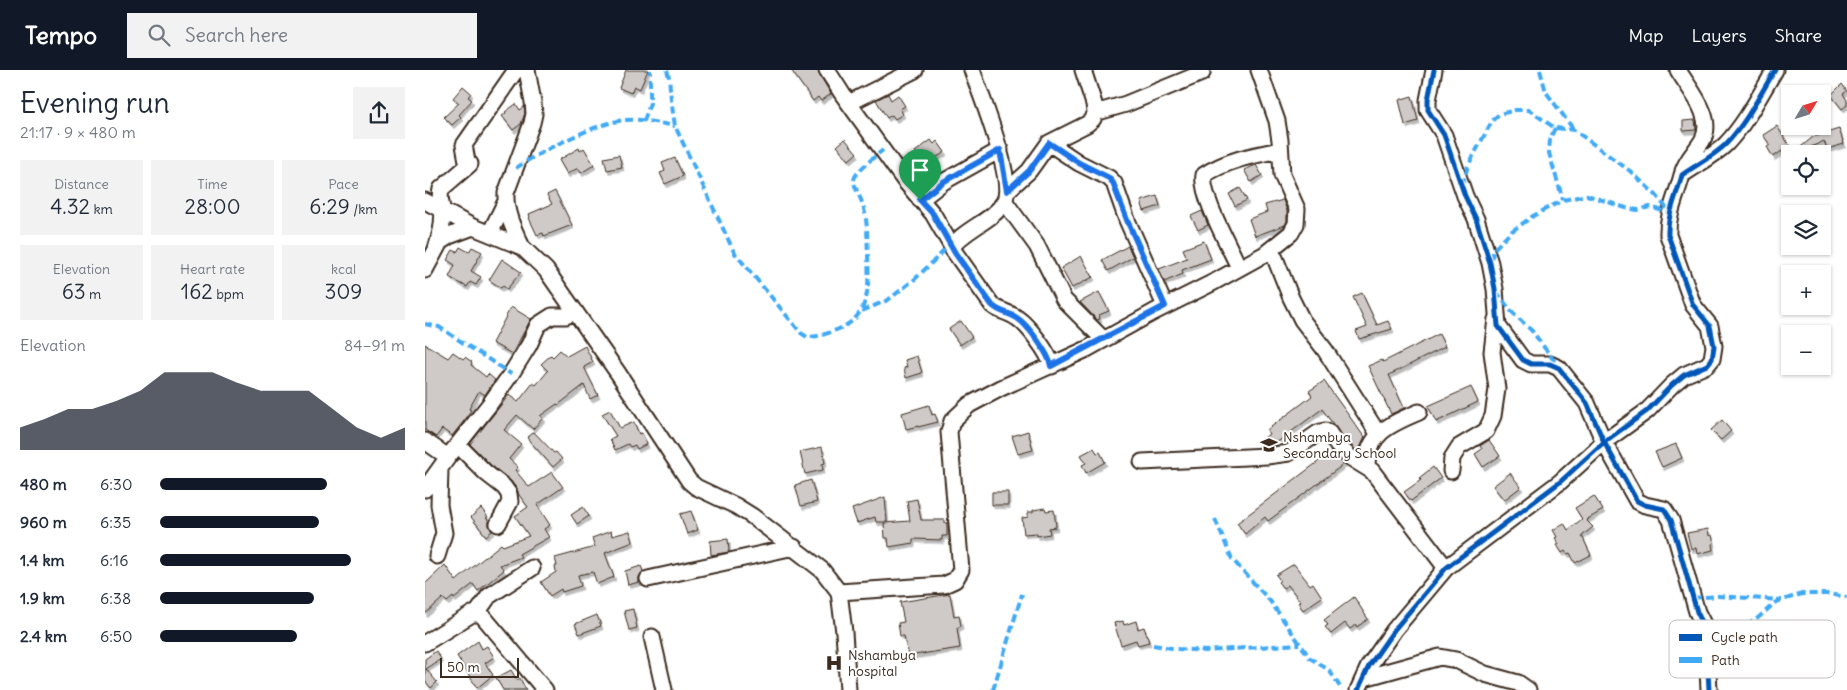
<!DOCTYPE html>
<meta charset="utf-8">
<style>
:root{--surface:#fff;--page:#f2f2f3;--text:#1f2937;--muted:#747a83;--accent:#111827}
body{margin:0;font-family:Delius,sans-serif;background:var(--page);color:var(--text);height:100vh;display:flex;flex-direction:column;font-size:19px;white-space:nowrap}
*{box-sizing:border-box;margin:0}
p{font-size:16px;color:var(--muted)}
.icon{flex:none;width:28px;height:28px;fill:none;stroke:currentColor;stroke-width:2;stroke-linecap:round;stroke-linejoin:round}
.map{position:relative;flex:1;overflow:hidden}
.panel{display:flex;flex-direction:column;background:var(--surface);width:425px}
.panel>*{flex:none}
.needle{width:32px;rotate:52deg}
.controls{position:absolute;left:1356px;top:15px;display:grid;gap:10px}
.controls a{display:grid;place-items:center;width:50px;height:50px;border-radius:0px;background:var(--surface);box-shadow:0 1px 4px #0004;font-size:25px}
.scale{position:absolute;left:15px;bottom:12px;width:79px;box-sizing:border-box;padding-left:5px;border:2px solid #3b2a1e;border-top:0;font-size:14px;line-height:18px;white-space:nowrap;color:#3b2a1e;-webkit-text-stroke:4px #fff;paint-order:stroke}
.pin{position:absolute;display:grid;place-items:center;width:42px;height:42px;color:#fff;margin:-51px -21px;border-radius:50% 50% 50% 0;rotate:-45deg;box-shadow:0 0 5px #0007}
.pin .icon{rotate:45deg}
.round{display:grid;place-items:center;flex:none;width:52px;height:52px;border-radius:0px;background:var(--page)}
.head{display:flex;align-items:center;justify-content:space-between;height:85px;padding:0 20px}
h1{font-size:28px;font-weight:600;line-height:38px}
.stats{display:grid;grid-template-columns:repeat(3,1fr);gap:8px;height:85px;padding:5px 20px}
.stats div{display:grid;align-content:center;border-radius:0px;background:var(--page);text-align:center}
.stats b{font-size:21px;font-weight:600}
.stats small{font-size:14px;font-weight:400}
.stats p{font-size:14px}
.chart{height:140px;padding:10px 20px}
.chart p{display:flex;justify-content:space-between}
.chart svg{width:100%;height:90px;margin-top:5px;fill:var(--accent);opacity:.7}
ul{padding:0 20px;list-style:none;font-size:16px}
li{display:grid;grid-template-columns:80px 60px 1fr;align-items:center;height:38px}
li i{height:12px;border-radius:6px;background:var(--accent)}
header{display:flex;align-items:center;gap:30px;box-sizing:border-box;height:70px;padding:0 25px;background:var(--accent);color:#fff}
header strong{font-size:24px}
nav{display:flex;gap:28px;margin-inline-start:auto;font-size:18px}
.search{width:350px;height:45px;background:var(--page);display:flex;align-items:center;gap:12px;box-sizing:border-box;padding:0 18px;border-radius:0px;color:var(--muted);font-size:19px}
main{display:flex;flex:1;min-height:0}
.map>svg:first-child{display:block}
.building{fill:#cfcac7;stroke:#3b2a1e;filter:url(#shadow)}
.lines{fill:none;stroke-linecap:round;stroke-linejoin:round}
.minor-casing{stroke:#3b2a1e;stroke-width:19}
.minor{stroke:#fff;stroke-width:15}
.quiet{stroke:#3fa9f5;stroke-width:4;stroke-dasharray:8 4;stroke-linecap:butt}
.cycleway-casing{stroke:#fff;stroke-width:8}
.cycleway{stroke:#0057b8;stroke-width:5}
.route-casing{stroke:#fff;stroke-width:10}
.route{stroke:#1a73e8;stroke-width:6}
.labels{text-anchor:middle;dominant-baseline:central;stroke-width:4;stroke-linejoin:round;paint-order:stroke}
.poi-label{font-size:14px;fill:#3b2a1e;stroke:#fff;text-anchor:start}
.key{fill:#fff;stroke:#c4bfbc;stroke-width:1}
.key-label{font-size:14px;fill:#3b2a1e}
</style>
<header>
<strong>Tempo</strong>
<div class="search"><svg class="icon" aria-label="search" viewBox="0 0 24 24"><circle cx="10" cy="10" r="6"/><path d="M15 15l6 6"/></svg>Search here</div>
<nav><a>Map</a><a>Layers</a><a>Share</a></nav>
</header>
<main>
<section class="panel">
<div class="head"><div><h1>Evening run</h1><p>21:17 · 9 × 480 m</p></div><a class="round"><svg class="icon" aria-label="share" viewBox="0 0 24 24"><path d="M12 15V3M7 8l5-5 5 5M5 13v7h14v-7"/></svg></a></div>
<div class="stats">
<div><p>Distance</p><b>4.32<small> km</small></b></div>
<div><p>Time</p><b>28:00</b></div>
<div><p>Pace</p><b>6:29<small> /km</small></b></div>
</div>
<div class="stats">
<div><p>Elevation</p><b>63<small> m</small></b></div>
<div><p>Heart rate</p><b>162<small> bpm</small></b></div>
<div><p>kcal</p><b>309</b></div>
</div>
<div class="chart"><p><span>Elevation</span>84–91 m</p>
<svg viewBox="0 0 160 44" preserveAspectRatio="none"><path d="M0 44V33L10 29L20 24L30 24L40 20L50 15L60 6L70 6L80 6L90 11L100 15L110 15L120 15L130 24L140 33L150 38L160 33V44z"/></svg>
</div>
<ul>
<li><b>480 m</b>6:30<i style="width:68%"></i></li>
<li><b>960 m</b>6:35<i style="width:65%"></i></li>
<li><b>1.4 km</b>6:16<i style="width:78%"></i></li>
<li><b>1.9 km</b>6:38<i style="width:63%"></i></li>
<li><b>2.4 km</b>6:50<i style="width:56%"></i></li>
</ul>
</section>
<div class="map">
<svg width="1422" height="620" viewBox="0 0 1422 620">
<defs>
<filter id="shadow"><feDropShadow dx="2" dy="3.5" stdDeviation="0" flood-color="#0004"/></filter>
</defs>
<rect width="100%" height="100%" fill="#fff"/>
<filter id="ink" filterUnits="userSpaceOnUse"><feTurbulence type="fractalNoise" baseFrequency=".02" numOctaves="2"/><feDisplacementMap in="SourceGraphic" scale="10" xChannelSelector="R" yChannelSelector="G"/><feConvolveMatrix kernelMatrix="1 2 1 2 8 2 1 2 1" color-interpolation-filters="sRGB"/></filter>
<g filter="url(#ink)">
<!-- building -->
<path class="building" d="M201 0H223L215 19 209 16 206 23 194 18Z
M366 0H392L406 24 396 31 393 27 388 31Z
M1417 14 1422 21 1418 24 1422 30V35L1417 39 1406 25Z
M38 16 46 23 43 27 47 30 34 45 36 47 27 55 19 47 34 33 28 28Z
M463 24 466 30 473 25 480 36 475 39 478 44 470 49 467 45 462 48 451 30Z
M987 26 993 51 980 55 974 30Z
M91 34 95 40 99 37 100 43 96 54 88 60 77 46 81 43 80 42Z
M1270 50 1271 60 1258 61V51Z
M1352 56 1370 84H1365V93L1357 81 1348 87 1342 77 1345 75 1338 65Z
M1414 59 1419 74 1402 79 1399 71 1373 83 1372 80 1388 67Z
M420 69 432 83 424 90 412 76Z
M506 70 509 74 512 71 520 82 509 89 516 100 499 111 491 100 494 98 488 89 493 86 490 82Z
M154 78 155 81 159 78 169 95 156 103 153 98 142 104 134 90Z
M194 85 197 97 182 100 179 88Z
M250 88 258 106 240 114 235 103 240 101 237 93Z
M831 95 837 105 826 112 819 100Z
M815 118 822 130 810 136 804 124Z
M130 121 147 155 119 166 118 163 112 165 104 148 105 147 104 144 127 134 122 125Z
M732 126 735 136 719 141 716 131Z
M858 130 862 141V151L860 155 830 166 824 149 842 142 840 135Z
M777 141 783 155 773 160 766 146Z
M779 171 786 189 757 200 758 204 739 212 734 199 762 188 758 179Z
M703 176 708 187 683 201 677 190Z
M35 177 44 182 47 177 57 182 46 201 56 207 51 215 45 212 42 217 24 207 30 195 22 190 28 180 32 182Z
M656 186 668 207 647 218 636 198Z
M77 189 96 202 82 219 78 216 76 218 64 210Z
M674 222 684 241 674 245 675 249 672 250 655 232Z
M937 223 952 255 963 251 967 259 934 269 931 261 942 257 928 227Z
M86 237 106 249 87 284 67 273Z
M536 251 547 267 535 275 524 259Z
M1014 264 1020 277 964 305 979 338 966 344 943 296 957 290 958 292Z
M0 274 23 288 28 282 38 289 40 287 47 292 46 295 61 307 63 304 70 310 60 325 54 321 44 339 46 340 42 347 27 366 17 359 11 367 0 360Z
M160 276 168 292 159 297 173 325 165 329 159 315 133 335 132 334 115 346 118 348 108 359 92 345 79 360 96 374 84 389 93 397 90 400 104 417 127 402 138 417 112 435 125 455 119 459 124 467 94 484 96 487 75 495 79 500 53 521 48 514 29 529 28 527 22 532 18 528 0 544V514L20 495 31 511 76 474 78 476 104 466 90 446 103 437 94 425 92 419 85 410 67 396 45 374 84 325 93 332 108 313 111 315 123 301 116 294 126 285 128 287 135 280 142 286Z
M492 286 497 303 481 308 479 298 482 297 480 290Z
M899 311 940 368 936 376 931 380 919 369 897 339 847 376 840 367 844 364 842 360 887 326 884 321Z
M1046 317 1053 332 1011 352 1003 336Z
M504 335 507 345 510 344 513 352 493 357V356L481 359 477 343Z
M185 340 195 358 209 352 214 364 217 363 222 374 212 379 210 375 205 377 203 374 190 380 185 369 191 366 177 344Z
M1297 350 1306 361 1296 370 1286 360Z
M603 361 608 380 593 384 587 366Z
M109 362 129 383 131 382 137 389 128 397 102 368Z
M1064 370 1075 386 1058 397 1050 384 1057 379 1055 376Z
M1251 374 1257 388 1237 397 1230 382Z
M397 377 400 393 397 394 398 400 380 404 375 382Z
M669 378 672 383 675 382 680 392 661 403 657 395 661 393 656 385Z
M906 382 919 394 843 451 840 447 820 464 812 453Z
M1008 397 1016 408 986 431 979 422 996 410 994 408Z
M1085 403 1096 417 1079 430 1068 416Z
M386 410 392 432 376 436 370 415Z
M567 422H583V435H567Z
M1169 426 1178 440 1161 450 1168 457 1157 466 1166 485 1150 493 1145 483 1142 484 1140 481 1137 483 1132 475 1134 474 1130 468 1132 467 1128 460 1139 453 1143 460 1157 449 1150 438Z
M460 427 462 452H451L450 447 432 453 427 439Z
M492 429 496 450H520V453H522V466H517V470L488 469V473L464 477 463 468H460L459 453 485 451 482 431Z
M158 437 164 446 152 454 146 445Z
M56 438 63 447 61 448 64 451V455L67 461 61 466 46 447Z
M620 438 621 441 629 440 631 457 624 458 625 464 612 466V463L599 464 597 448 603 447V442H608V440Z
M266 441 273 460 262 464 255 444Z
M1283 459 1284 466 1287 465 1289 473 1287 474 1288 480 1272 484 1271 478 1266 479 1262 463Z
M186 461 187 466 205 461 208 472 180 483 189 507 172 514 168 502 153 505 156 516 137 522 136 519 125 526 116 512 131 502 130 496H132L130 488 170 477 167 468Z
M303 469 304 482 286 485 285 471Z
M869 494 885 515 888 513 897 527 878 540 873 533 875 531 863 515 858 518 853 512 855 510 851 505Z
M216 496 218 501 214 507V512L203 515 200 501Z
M525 524 529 546 534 545 536 556 532 558 535 578 483 586 479 566H475L473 553 479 552 475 532Z
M929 527 943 549 932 557 931 555 925 559 920 553 906 564 900 557 903 555 899 550Z
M208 539 212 558 204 560 199 541Z
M172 545 176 556 154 564 150 554Z
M698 551 699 555 711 551 713 559 719 557 724 572 713 575 711 570 696 575 689 553Z
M53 571 57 579 62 576 69 587 60 593 68 605 52 618 32 586Z
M11 581 16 589 1 599 12 612 6 618 0 611V589Z
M86 600 92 610 95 608 101 620H78L71 608Z"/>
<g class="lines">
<!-- minor casing -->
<g class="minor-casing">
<path id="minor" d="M402 0 418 25 479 110 508 144 527 177
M547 0C555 23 591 112 579 132 568 151 539 159 527 177L528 180 567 235C575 242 584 242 592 248 603 255 624 283 627 296
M834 0 852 51 855 70 857 105 872 139 871 154 866 163 840 184
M1009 0 1003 30V40L1019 65 1040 126 1051 149 1065 193 1070 219 1073 256 1098 290 1106 294H1125L1134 298 1162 333 1179 372 1212 431 1220 435 1239 439 1246 450 1266 521 1272 542 1281 560 1284 620
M1253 0C1264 19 1291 48 1277 71 1270 82 1262 89 1258 101
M424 33 490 0
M670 43 701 34 777 3
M624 73 654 93 684 108 689 113 702 150 740 236
M582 121 604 101 624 73 662 54 668 49 670 43 669 34 658 0
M495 130 518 112 575 80
M0 131 48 157 97 177 121 200 193 303 264 411 271 417 311 436 327 446 397 500 414 522 419 562 423 620
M580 132 612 176 639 230 678 269
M65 163 81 131
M97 177C89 160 80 143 81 123L107 53 109 44 108 32 102 0
M11 179C15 166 19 153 17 139 16 132 14 127 16 119L45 94 42 91 39 75 91 0
M814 198C805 177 775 125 779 105 802 90 829 85 855 80
M0 200 15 172 24 166 48 157
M0 371 23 387
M33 375 61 403 79 417 84 424 85 432 73 454
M717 392 842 386 864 383 893 363 900 361 904 363 912 375 926 388 947 401 1021 498
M942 397C941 363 968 353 994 342
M1026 401 1027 388 1034 377 1061 361 1068 346 1072 319 1067 282 1071 249
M0 419 23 387 64 335 86 304 104 275 113 255 127 246H141L150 241
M12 486 19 463 14 435 15 399
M223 509 369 477
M414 522 519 515 530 510 536 500 524 362 527 351 544 335 576 318 662 279 729 242 789 212 840 184 847 185 850 188 866 228 877 250 900 280 954 365
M52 543 64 526 107 498
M227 567 239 620
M0 573 47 544H56L120 620
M939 608 1015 587 1031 590 1060 604 1093 613 1103 620
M933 620 944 596 969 560 1021 498 1135 412 1179 372 1222 341 1247 315 1259 305 1282 295 1287 289 1289 276 1285 256 1268 235 1243 165C1242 144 1252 125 1257 105 1271 95 1289 86 1301 74 1321 53 1335 25 1350 0"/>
</g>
<!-- minor -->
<use href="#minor" class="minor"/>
<!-- quiet -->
<path class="quiet" d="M242 0 244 7 246 29 250 56 309 182 376 263 382 267C393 267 405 263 416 258 446 244 444 214 443 185 442 169 443 155 439 139 438 131 428 116 429 110 430 101 451 86 458 80
M1115 0 1121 22 1149 60
M219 51 225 33V0
M1130 58 1125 69 1124 83 1138 130
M91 98C114 82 166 56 193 51 212 47 232 53 250 56
M1037 115 1043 96 1067 51 1074 44 1091 40H1104L1130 58 1149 60 1205 101 1231 125 1245 143
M1066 190 1069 179 1087 161 1108 146 1138 130 1162 125 1201 138 1213 140 1225 137 1245 143
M1071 221 1086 241 1107 261 1133 296
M437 241 463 230 490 209 526 174
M0 254 14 257 86 304
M790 449 807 489 845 531 885 588 904 600 917 620
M1268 528 1293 526 1357 530
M728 575 753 579 781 581 874 574
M1288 603 1290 593 1294 585 1309 563 1333 548 1351 532 1377 524H1402L1422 527
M568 620 597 524"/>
<!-- cycleway casing -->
<g class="cycleway-casing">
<path id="cycleway" d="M1009 0 1003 30V40L1019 65 1040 126 1051 149 1065 193 1070 219 1073 256 1098 290 1106 294H1125L1134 298 1162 333 1179 372 1212 431 1220 435 1239 439 1246 450 1266 521 1272 542 1281 560 1284 620
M933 620 944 596 969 560 1021 498 1135 412 1179 372 1222 341 1247 315 1259 305 1282 295 1287 289 1289 276 1285 256 1268 235 1243 165C1242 144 1252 125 1257 105 1271 95 1289 86 1301 74 1321 53 1335 25 1350 0"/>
</g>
<!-- cycleway -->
<use href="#cycleway" class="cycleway"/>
</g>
</g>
<g class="lines" filter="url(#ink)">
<!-- route casing -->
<g class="route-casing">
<path id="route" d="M624 73 654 93 684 108 688 113 702 150 740 236 626 296C624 284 603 255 592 248 583 242 575 243 567 235L530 183 508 144 495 130 518 112 575 80 582 121 604 101Z"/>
</g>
<!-- route -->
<use href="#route" class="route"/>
</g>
<!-- icons -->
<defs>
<g id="school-bare" transform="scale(1.35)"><path d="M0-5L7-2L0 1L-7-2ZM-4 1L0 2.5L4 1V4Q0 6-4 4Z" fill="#3b2a1e" stroke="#fff" stroke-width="2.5" paint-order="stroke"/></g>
<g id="hospital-bare" transform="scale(1.35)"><path d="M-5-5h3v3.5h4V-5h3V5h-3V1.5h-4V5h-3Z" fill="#3b2a1e" stroke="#fff" stroke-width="2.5" paint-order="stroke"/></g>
</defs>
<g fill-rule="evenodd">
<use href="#school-bare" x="844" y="375"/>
<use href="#hospital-bare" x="409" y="593"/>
</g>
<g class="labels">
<!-- poi labels -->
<g class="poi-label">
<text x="858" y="367">Nshambya<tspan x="858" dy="16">Secondary School</tspan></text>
<text x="423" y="585">Nshambya<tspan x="423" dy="16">hospital</tspan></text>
</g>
</g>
<!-- legend -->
<rect x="1244" y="550" width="166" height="58" rx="8" class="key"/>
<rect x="1254" y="564" width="23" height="7" fill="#0057b8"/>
<rect x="1254" y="587" width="23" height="6" fill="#3fa9f5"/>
<g class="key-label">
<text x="1286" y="572">Cycle path</text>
<text x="1286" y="595">Path</text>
</g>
</svg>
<div class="controls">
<a><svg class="needle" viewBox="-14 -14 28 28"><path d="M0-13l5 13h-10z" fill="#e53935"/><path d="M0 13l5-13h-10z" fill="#747a83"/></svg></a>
<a><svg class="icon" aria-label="locate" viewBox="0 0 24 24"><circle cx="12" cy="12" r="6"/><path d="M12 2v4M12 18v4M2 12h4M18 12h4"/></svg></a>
<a><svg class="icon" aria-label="layers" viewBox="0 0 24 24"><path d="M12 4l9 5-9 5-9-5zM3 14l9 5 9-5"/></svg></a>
<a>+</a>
<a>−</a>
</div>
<div class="scale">50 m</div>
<div class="pin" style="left:495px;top:130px;background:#1e9e55"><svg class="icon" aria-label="arrive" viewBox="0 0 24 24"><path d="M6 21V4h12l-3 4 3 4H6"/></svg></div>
</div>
</main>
